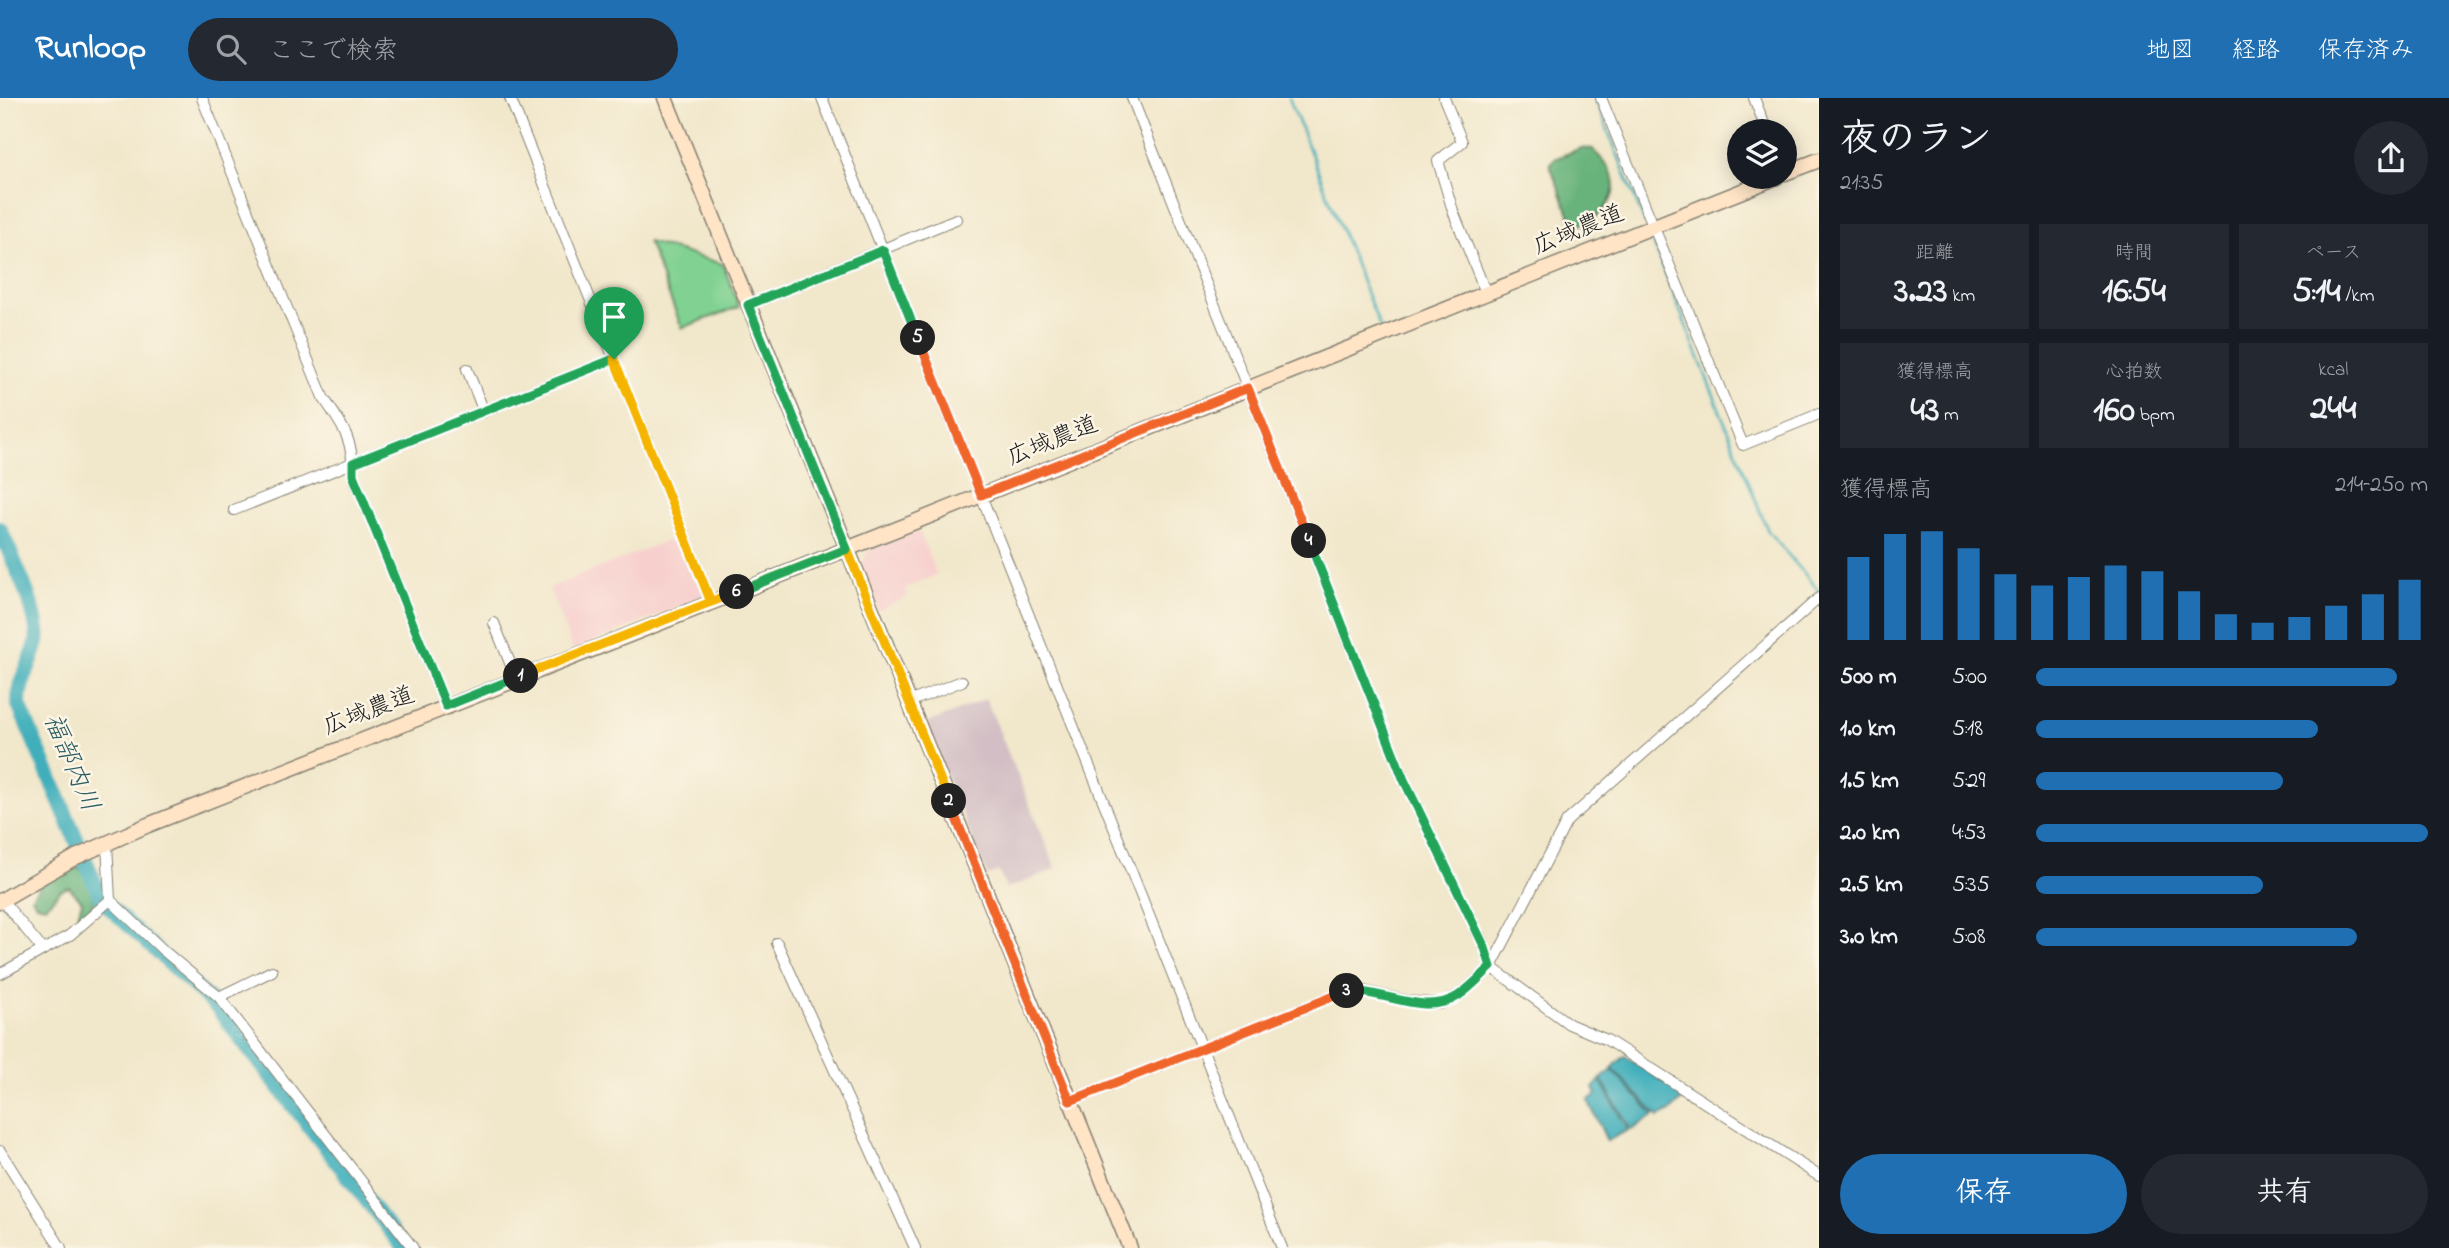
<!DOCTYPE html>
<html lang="ja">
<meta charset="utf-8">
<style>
:root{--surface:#171b24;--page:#242831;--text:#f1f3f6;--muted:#9ea1a6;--accent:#1f6fb2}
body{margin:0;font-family:"Indie Flower","Klee One",sans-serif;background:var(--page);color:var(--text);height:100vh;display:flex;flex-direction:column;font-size:26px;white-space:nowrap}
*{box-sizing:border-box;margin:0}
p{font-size:23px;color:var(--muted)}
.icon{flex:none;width:38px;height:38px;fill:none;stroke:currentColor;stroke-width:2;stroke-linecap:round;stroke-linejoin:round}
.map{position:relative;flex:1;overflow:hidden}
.panel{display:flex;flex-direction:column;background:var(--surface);width:630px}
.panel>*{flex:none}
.tools{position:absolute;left:1727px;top:21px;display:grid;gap:14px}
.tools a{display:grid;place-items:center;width:70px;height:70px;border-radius:50%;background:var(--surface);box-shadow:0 4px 18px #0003;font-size:35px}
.pin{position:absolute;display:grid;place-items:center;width:60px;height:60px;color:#fff;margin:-72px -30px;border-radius:50% 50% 50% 0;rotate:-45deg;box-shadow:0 0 7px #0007}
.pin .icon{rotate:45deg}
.km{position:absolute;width:35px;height:35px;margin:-18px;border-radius:50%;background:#222;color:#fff;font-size:19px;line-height:35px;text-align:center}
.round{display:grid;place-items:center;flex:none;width:74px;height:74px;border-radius:37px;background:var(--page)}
.headline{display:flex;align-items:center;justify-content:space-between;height:119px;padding:0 21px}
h1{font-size:38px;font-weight:700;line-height:52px}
.stats{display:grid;grid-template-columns:repeat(3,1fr);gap:10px;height:119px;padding:7px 21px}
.stats div{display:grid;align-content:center;border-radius:0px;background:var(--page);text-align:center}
.stats b{font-size:35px;font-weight:700}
.stats small{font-size:19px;font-weight:400}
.stats p{font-size:19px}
.chart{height:196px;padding:14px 21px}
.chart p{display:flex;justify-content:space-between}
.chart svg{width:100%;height:126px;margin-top:7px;stroke:var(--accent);stroke-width:6}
.primary-button{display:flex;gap:14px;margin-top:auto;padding:14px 21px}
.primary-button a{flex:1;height:80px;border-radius:42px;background:var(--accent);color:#fff;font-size:28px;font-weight:700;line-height:80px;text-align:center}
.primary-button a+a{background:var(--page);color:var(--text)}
ul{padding:0 21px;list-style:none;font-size:23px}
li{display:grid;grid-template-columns:112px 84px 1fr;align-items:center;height:52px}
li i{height:18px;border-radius:9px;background:var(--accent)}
header{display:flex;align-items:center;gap:42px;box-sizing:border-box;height:98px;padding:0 35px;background:var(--accent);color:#fff}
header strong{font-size:33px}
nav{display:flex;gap:38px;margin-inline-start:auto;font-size:24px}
.search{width:490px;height:63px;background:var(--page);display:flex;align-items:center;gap:18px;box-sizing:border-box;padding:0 24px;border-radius:38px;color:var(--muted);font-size:26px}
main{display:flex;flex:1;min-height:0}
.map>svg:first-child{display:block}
.built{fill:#f7d0ce}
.industrial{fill:#d2bec4}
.green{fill:#80d192;stroke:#4e7657;stroke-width:2}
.forest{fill:#68b37c;stroke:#42684c;stroke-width:2}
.water{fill:#3fafbb;stroke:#2e666c;stroke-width:2}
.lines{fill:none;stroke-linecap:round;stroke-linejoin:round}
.stream{stroke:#3fafbb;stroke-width:2.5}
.river{stroke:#3fafbb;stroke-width:16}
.street-casing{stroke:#868274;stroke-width:12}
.secondary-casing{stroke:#868274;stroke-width:17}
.street{stroke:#fff;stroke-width:10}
.secondary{stroke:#ffe4c6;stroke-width:14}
.split-1-casing{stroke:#fff;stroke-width:14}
.split-2-casing{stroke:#fff;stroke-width:14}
.split-3-casing{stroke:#fff;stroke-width:14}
.split-4-casing{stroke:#fff;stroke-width:14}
.split-5-casing{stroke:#fff;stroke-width:14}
.split-6-casing{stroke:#fff;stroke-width:14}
.split-7-casing{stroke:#fff;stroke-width:14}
.split-1{stroke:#22a559;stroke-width:9}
.split-2{stroke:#f5b400;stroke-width:9}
.split-3{stroke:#f0652b;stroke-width:9}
.split-4{stroke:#22a559;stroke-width:9}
.split-5{stroke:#f0652b;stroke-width:9}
.split-6{stroke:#22a559;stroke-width:9}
.split-7{stroke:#f5b400;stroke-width:9}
.labels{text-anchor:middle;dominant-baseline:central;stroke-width:5;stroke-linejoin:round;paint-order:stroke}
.street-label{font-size:24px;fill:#1c1c1c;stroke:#fcf5e5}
.water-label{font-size:26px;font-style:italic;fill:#2c5e64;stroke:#fcf5e5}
</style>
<header>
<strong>Runloop</strong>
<div class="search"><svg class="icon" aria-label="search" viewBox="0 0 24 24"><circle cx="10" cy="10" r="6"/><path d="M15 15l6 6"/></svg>ここで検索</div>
<nav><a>地図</a><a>経路</a><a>保存済み</a></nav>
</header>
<main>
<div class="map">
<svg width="1819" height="1150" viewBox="0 0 1819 1150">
<rect width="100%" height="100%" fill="#fcf5e5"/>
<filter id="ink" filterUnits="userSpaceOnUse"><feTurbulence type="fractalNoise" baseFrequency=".0143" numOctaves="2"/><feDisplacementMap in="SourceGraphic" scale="14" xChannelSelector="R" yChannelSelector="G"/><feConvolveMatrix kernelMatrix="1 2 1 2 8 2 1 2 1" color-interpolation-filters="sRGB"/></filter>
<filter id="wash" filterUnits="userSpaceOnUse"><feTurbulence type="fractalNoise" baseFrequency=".00686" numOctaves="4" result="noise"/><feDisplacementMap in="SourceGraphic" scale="28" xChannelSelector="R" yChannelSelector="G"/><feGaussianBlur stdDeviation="1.57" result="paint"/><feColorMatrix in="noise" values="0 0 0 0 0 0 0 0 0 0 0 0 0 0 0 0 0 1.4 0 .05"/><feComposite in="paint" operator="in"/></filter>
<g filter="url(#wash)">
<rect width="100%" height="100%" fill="#f1e7cb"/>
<!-- built -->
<path class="built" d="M919 433 937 477 905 490 908 499 879 512 863 468 865 457 869 452Z
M681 437 706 498 573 552 549 490Z"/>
<!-- industrial -->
<path class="industrial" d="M986 601 1056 771 1006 791 999 773 988 778 925 626Z"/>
<!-- green -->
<path class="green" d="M648 144 723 166 739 209 682 230Z"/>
<!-- forest -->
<path class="forest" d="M1581 50 1593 51C1598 58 1608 66 1611 74 1621 98 1603 119 1581 126L1571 121 1550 67 1554 61Z
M78 769C91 781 101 806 84 819L78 818 82 803 69 789 61 792 46 808 36 806 32 800C38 784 62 771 78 769Z"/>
<!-- water -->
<path class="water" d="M1625 958 1685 999 1672 1012 1659 1019 1612 970Z
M1612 972 1654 1017 1631 1032 1601 981Z
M1600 982 1628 1032 1607 1043 1588 1002 1597 997 1594 989Z"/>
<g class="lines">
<!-- stream -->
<path class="stream" d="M1289 0 1380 229
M1595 0 1645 125
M1649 135 1768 433 1819 493"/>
<!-- river -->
<path class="river" d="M0 431C10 457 42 519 37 544 32 566 18 583 19 607L102 802 159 855
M164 860 217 909 404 1150"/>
</g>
</g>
<g filter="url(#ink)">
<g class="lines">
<!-- street casing -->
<g class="street-casing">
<path id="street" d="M202 0 323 299C343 329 353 340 353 377L446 608
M510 0 711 504
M822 0 1282 1150
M1132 0 1404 682 1485 850 1491 869 1569 926 1607 942 1819 1078
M1444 0 1462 44 1438 63 1453 113 1486 195
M1601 0 1743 347 1819 316
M1754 0 1767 33
M748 207 956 121
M467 271 484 314
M234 412 614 261
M494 525 516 580
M909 604 962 583
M107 745 110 802 164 853 219 899 413 1150
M2 802 43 852
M777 845 915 1150
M0 876 70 837 110 802
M219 899 272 873
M1070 1003 1347 893 1360 892 1408 903 1440 906 1460 897 1491 869 1567 723 1819 500
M0 1053 61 1150"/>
</g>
<!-- secondary casing -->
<g class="secondary-casing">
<path id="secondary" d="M665 0 1130 1150
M1785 75 1819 62
M0 803 76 759 148 727 847 451 1777 79"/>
</g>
<!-- street -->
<use href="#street" class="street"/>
<!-- secondary -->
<use href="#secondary" class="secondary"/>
</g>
</g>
<g class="lines" filter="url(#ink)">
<!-- split-1 casing -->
<g class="split-1-casing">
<path id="split-1" d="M521 578 446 608 353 377V365L614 261"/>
</g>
<!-- split-2 casing -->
<g class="split-2-casing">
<path id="split-2" d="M521 578 847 451 949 703"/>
</g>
<!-- split-3 casing -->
<g class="split-3-casing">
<path id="split-3" d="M949 703 1070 1003 1347 893"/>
</g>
<!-- split-4 casing -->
<g class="split-4-casing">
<path id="split-4" d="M1309 443 1404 682 1485 850 1491 869C1481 878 1470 890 1458 898 1425 919 1383 892 1347 893"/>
</g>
<!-- split-5 casing -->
<g class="split-5-casing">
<path id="split-5" d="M918 240 981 397 1248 290 1309 443"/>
</g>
<!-- split-6 casing -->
<g class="split-6-casing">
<path id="split-6" d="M737 494 847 451 748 207 883 152 918 240"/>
</g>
<!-- split-7 casing -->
<g class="split-7-casing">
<path id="split-7" d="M614 261 711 504 737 494"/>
</g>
<!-- split-1 -->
<use href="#split-1" class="split-1"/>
<!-- split-2 -->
<use href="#split-2" class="split-2"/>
<!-- split-3 -->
<use href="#split-3" class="split-3"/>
<!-- split-4 -->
<use href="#split-4" class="split-4"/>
<!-- split-5 -->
<use href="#split-5" class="split-5"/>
<!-- split-6 -->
<use href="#split-6" class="split-6"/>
<!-- split-7 -->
<use href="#split-7" class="split-7"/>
</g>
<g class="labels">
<!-- street labels -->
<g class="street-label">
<text transform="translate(1579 133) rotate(-22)">広域農道</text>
<text transform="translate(1053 344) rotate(-22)">広域農道</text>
<text transform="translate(369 614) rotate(-21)">広域農道</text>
</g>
<!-- water labels -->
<g class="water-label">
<text transform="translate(70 665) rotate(67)">福部内川</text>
</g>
</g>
</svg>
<div class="tools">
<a><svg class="icon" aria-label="layers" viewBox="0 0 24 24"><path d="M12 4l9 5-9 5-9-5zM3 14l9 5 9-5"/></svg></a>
</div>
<div class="pin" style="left:614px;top:261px;background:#1e9e55"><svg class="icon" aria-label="arrive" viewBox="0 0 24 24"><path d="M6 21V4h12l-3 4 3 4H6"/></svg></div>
<b class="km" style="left:521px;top:578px">1</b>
<b class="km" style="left:949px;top:703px">2</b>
<b class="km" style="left:1347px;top:893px">3</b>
<b class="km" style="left:1309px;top:443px">4</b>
<b class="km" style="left:918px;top:240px">5</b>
<b class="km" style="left:737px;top:494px">6</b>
</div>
<section class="panel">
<div class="headline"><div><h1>夜のラン</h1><p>21:35</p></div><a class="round"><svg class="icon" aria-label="share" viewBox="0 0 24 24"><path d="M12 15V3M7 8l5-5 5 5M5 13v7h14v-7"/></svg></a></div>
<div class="stats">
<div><p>距離</p><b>3.23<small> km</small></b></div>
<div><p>時間</p><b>16:54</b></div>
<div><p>ペース</p><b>5:14<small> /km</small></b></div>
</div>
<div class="stats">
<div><p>獲得標高</p><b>43<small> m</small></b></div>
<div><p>心拍数</p><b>160<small> bpm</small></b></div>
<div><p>kcal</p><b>244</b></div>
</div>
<div class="chart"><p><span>獲得標高</span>214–250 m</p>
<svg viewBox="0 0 160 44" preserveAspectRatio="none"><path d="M5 44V15M15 44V7M25 44V6M35 44V12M45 44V21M55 44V25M65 44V22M75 44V18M85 44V20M95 44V27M105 44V35M115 44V38M125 44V36M135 44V32M145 44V28M155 44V23"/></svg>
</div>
<ul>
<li><b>500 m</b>5:00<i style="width:92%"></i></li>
<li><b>1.0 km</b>5:18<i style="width:72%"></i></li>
<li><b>1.5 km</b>5:29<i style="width:63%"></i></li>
<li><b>2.0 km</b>4:53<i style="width:100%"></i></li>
<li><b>2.5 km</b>5:35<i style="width:58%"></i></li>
<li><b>3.0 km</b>5:08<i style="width:82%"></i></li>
</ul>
<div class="primary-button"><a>保存</a><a>共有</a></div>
</section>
</main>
